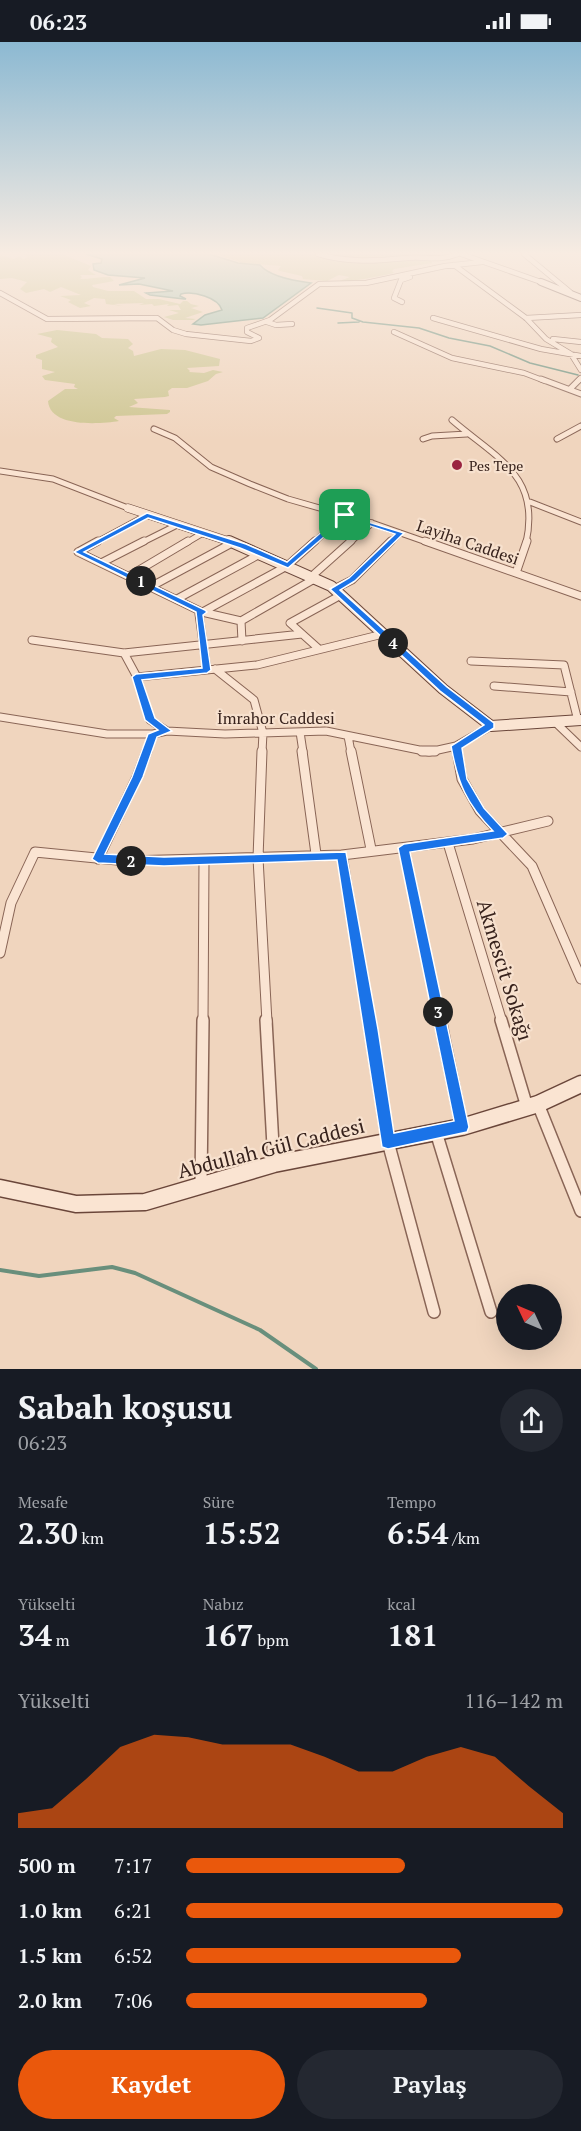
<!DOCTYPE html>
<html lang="tr">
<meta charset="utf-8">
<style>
:root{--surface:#171b24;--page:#242831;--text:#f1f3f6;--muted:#9ea1a6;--accent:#ea580c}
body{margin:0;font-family:"PT Serif",serif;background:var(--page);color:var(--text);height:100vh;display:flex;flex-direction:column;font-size:22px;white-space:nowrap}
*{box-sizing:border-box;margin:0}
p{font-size:20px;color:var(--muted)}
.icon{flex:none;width:33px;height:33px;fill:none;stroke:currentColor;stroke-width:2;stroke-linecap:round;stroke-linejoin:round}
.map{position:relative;height:1327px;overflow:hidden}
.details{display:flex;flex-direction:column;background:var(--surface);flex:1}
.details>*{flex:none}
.needle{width:39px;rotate:314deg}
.controls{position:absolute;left:496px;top:1242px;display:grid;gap:12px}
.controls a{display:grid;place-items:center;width:66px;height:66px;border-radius:50%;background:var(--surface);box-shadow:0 6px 24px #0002;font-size:30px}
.pin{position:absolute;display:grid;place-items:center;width:51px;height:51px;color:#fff;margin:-26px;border-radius:12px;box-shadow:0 3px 9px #0006}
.km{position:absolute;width:30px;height:30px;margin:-15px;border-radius:50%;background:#222;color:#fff;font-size:16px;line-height:30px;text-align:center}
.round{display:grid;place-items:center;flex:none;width:63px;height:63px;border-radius:32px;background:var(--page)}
.summary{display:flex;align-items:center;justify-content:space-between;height:102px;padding:0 18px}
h1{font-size:33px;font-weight:700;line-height:45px}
.figures{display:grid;grid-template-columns:repeat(3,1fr);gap:9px;height:102px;padding:6px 18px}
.figures div{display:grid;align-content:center}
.figures b{font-size:30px;font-weight:700}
.figures small{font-size:16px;font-weight:400}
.figures p{font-size:16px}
.chart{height:168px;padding:12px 18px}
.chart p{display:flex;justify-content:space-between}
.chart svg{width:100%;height:108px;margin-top:6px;fill:var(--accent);opacity:.7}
.primary-button{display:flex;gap:12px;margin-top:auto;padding:12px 18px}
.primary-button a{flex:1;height:69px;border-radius:36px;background:var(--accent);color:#fff;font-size:24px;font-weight:700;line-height:69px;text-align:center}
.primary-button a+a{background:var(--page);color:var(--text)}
ul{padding:0 18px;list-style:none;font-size:20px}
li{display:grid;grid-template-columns:96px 72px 1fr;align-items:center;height:45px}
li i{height:15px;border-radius:8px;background:var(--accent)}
.status{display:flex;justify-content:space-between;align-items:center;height:42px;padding:0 30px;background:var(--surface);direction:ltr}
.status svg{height:16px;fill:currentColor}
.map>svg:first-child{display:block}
.green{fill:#cec692}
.water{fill:#a2c1b0;stroke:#698f7c;stroke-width:1.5}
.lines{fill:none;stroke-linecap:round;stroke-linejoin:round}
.stream-far1{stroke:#698f7c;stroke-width:1.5}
.stream{stroke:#698f7c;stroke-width:4}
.street-far4-casing{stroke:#896556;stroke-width:6}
.street-far3-casing{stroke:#896556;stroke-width:7}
.street-far2-casing{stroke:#896556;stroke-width:9}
.street-far1-casing{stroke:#896556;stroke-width:11}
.street-casing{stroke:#896556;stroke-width:14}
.secondary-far3-casing{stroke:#6a463a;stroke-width:8}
.secondary-far2-casing{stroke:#6a463a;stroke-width:9}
.secondary-far1-casing{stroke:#6a463a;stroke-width:12}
.secondary-casing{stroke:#6a463a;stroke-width:19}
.street-far4{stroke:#fae4d2;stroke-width:4.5}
.street-far3{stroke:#fae4d2;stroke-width:5}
.street-far2{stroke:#fae4d2;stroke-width:7}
.street-far1{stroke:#fae4d2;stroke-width:9}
.street{stroke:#fae4d2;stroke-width:11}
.secondary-far3{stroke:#fae4d2;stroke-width:6}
.secondary-far2{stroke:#fae4d2;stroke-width:8}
.secondary-far1{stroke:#fae4d2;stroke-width:10}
.secondary{stroke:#fae4d2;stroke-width:16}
.route{fill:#1a73e8;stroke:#fff;stroke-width:1.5;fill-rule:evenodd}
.poi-dot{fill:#9a2441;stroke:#f7e1ce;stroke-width:2}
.labels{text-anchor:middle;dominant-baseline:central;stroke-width:4.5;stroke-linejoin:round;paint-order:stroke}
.far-poi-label{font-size:14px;fill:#37221c;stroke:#f7e1ce;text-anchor:start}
.street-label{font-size:16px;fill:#37221c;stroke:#f7e1ce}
.near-street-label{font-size:20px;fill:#37221c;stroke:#f7e1ce}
</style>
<div class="status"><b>06:23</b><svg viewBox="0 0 49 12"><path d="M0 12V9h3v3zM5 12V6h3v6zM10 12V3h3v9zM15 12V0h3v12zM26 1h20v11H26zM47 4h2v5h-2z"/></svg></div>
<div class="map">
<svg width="581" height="1327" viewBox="0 0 581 1327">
<rect width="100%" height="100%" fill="#f0d5be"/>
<!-- green -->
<path class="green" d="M24 212H62L91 224 88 228 96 233H80L82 235 80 237C90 237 99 235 110 235L114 239 92 243 93 245 108 249H134L146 257H159L180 262 183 259H187L191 262 199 264 191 266 203 270 185 276 196 277 193 278H173L164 275 179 271 169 268H181L178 263 167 264 169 262 154 264 152 262 139 263 144 261 113 262 123 264 106 262 105 257 94 256 84 261 91 264 80 266 68 260 71 258 60 254 81 253 61 245 50 250 44 247 26 251 20 247 27 240 12 236 0 237V213L14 217 20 214 23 217 28 215Z
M215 212H437L438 215 431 218 432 221 394 227 392 229 394 231C375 235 357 239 337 240L350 235 339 233 327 239 303 237 302 234 280 229 278 228 281 224 243 221Z
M57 288 96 292 102 296 128 297 133 302 128 306 133 309 134 314 161 307 185 308 220 317 219 324 187 326 190 329 189 330 204 331 213 328 223 330 216 332 208 339 187 346H172L168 349 169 354 165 355 134 357 138 361 129 365 170 368V370L167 372 116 374 114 376 119 379C100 382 50 386 48 359L65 347H78L74 345 75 342 45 338 42 334 55 330 42 327V318L36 316V313L58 305 51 300 52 296 37 292Z"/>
<!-- water -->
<path class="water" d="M86 212H209L238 221 260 223C270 235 295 239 311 241L263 276 201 283 193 282 205 273 222 268C218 255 193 249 181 252L180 254 186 257H184L150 253 146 251 173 249 139 242 119 243 145 236 108 233 94 228 93 222 101 221 102 217Z"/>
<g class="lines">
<!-- stream-far1 -->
<path class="stream-far1" d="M317 266 352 271V276L363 280 419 286 449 296 490 304 530 321 578 333
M338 281 359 280"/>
<!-- stream -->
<path class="stream" d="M0 1228 39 1234 112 1225 135 1231 260 1288 316 1327"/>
<!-- street-far4 casing -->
<g class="street-far4-casing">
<path id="street-far4" d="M318 212C349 221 375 219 407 216 427 214 437 220 458 212
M461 212 541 240
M524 212 570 250
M454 223 526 276 546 297 571 312 581 328
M0 251 47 277 157 276 173 288 186 292 251 299 259 296 247 290V286L270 278 319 242 366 241 445 224 482 220
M402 260 394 256 401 238 410 235
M433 276 541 307 581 314
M526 276 581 273
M267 280 276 283 292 282
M394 290 452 316 524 331 545 339
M553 297 581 300
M578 339 581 336"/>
</g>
<!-- street-far3 casing -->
<g class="street-far3-casing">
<path id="street-far3" d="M541 337 581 352
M570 347 580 337
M452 378C497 417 541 433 526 501
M154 387 175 396 211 425 250 442 288 457 372 481 429 501
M423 397 432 394 467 392
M557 397 581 384
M0 429 53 437 128 466
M530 460 581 480
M95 501 147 473
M141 501 177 483
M186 501 203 491
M313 501 345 473
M349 501 372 481
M390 501 400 491"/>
</g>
<!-- street-far2 casing -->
<g class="street-far2-casing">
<path id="street-far2" d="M425 499 581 554
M78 510 202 570 241 579
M78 510 98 499
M101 521 144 499
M516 531 527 499
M129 534 188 499
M312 534 351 499
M152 544 232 501
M334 547 352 538 391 499
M177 557 260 512
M32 598 124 611 302 592
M242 599 241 579 316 536
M319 607 290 581 341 553
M124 611 137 635 150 678 167 689
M471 619 564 623 578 679
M215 627 254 658 263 691 262 710
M207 628 199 572 287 524 315 499
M137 635 257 623 383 592
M494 644 571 650
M0 675 107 692H153L167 689 225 692 326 689 429 710 456 704 491 684
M555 680 581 705
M300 690 303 710
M348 694 351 710
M456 704 457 710
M146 710 153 692"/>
</g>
<!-- street-far1 casing -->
<g class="street-far1-casing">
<path id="street-far1" d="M262 709 258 816 267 980
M302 709 316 812
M351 709 371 807
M422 709H435
M457 709 462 737 480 769 532 824 581 937
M448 801 502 980
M404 806 440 980
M342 813 369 980
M98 817 137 735 147 709
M0 911 11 861 35 810 127 819 342 813 473 797 548 779
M203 980 204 819"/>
</g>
<!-- street casing -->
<g class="street-casing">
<path id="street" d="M266 978 274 1122
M369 978 388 1100 434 1270
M440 978 462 1085
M501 978 527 1065
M538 1062 581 1169
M436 1090 491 1270
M201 1142 203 978"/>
</g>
<!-- secondary-far3 casing -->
<g class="secondary-far3-casing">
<path id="secondary-far3" d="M541 240 581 256"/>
</g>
<!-- secondary-far2 casing -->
<g class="secondary-far2-casing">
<path id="secondary-far2" d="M128 466 234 501"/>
</g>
<!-- secondary-far1 casing -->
<g class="secondary-far1-casing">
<path id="secondary-far1" d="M229 499 331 544 443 647 491 684 581 678"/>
</g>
<!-- secondary casing -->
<g class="secondary-casing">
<path id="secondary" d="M0 1146 76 1162 145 1160 274 1122 462 1085 538 1062 581 1042"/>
</g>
<!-- street-far4 -->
<use href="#street-far4" class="street-far4"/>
<!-- street-far3 -->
<use href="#street-far3" class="street-far3"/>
<!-- street-far2 -->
<use href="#street-far2" class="street-far2"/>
<!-- street-far1 -->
<use href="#street-far1" class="street-far1"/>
<!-- street -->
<use href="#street" class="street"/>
<!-- secondary-far3 -->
<use href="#secondary-far3" class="secondary-far3"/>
<!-- secondary-far2 -->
<use href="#secondary-far2" class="secondary-far2"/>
<!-- secondary-far1 -->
<use href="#secondary-far1" class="secondary-far1"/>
<!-- secondary -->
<use href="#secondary" class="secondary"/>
</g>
<!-- sky -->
<linearGradient id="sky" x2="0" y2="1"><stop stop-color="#8cb9d2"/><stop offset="0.53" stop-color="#f8ece2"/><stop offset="1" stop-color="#f8ece2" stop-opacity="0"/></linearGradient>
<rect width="581" height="398" fill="url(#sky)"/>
<!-- route -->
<path class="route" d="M147 471 246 502 287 520 342 472 404 491 355 539 340 548 447 645 494 681V686L462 706 467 737 484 766 508 792 503 796 410 810 469 1085 467 1090 388 1107 382 1105 337 818 164 824 98 821 92 817 132 735 148 692 158 688 145 678 132 635 136 632 202 626 196 570 74 510ZM148 476 240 506 288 526 346 476 395 492 349 536 330 547 440 649 484 683 451 704C458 742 466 761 493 789L404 802 398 806 454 1079 394 1091 378 987 346 810 164 815 105 812 143 735 157 695 172 689 155 676 142 638 207 631 211 628 203 573 207 570 205 568 84 510Z"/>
<!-- markers -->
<circle class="poi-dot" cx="457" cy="423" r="6"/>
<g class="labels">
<!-- far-poi labels -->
<g class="far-poi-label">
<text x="469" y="423">Pes Tepe</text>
</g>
<!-- street labels -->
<g class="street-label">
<text transform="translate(468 500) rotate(19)">Layiha Caddesi</text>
<text x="276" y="676">İmrahor Caddesi</text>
</g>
<!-- near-street labels -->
<g class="near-street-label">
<text transform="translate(505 928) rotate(73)">Akmescit Sokağı</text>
<text transform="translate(271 1106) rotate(-14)">Abdullah Gül Caddesi</text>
</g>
</g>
</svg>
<div class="controls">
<a><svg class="needle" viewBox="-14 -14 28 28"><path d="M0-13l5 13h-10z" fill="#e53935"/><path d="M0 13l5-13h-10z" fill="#9ea1a6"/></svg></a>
</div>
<div class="pin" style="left:345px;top:473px;background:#1e9e55"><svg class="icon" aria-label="arrive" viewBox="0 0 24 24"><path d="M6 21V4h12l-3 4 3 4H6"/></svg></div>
<b class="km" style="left:141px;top:539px">1</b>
<b class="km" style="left:131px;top:819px">2</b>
<b class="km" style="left:438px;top:970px">3</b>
<b class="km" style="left:393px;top:601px">4</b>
</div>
<section class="details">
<div class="summary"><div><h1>Sabah koşusu</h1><p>06:23</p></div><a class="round"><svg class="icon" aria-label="share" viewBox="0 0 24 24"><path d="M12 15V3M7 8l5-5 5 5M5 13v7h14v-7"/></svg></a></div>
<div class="figures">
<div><p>Mesafe</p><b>2.30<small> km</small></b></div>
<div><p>Süre</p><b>15:52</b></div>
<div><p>Tempo</p><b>6:54<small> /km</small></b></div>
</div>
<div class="figures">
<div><p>Yükselti</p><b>34<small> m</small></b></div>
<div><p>Nabız</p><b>167<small> bpm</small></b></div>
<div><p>kcal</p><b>181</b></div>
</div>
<div class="chart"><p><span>Yükselti</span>116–142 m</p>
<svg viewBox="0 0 160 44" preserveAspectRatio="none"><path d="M0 44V38L10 36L20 24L30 11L40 6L50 7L60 10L70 10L80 10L90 15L100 21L110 21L120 15L130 11L140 15L150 27L160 38V44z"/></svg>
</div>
<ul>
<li><b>500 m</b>7:17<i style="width:58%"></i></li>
<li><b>1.0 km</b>6:21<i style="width:100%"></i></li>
<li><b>1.5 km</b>6:52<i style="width:73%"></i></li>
<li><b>2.0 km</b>7:06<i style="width:64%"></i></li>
</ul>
<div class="primary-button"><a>Kaydet</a><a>Paylaş</a></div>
</section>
